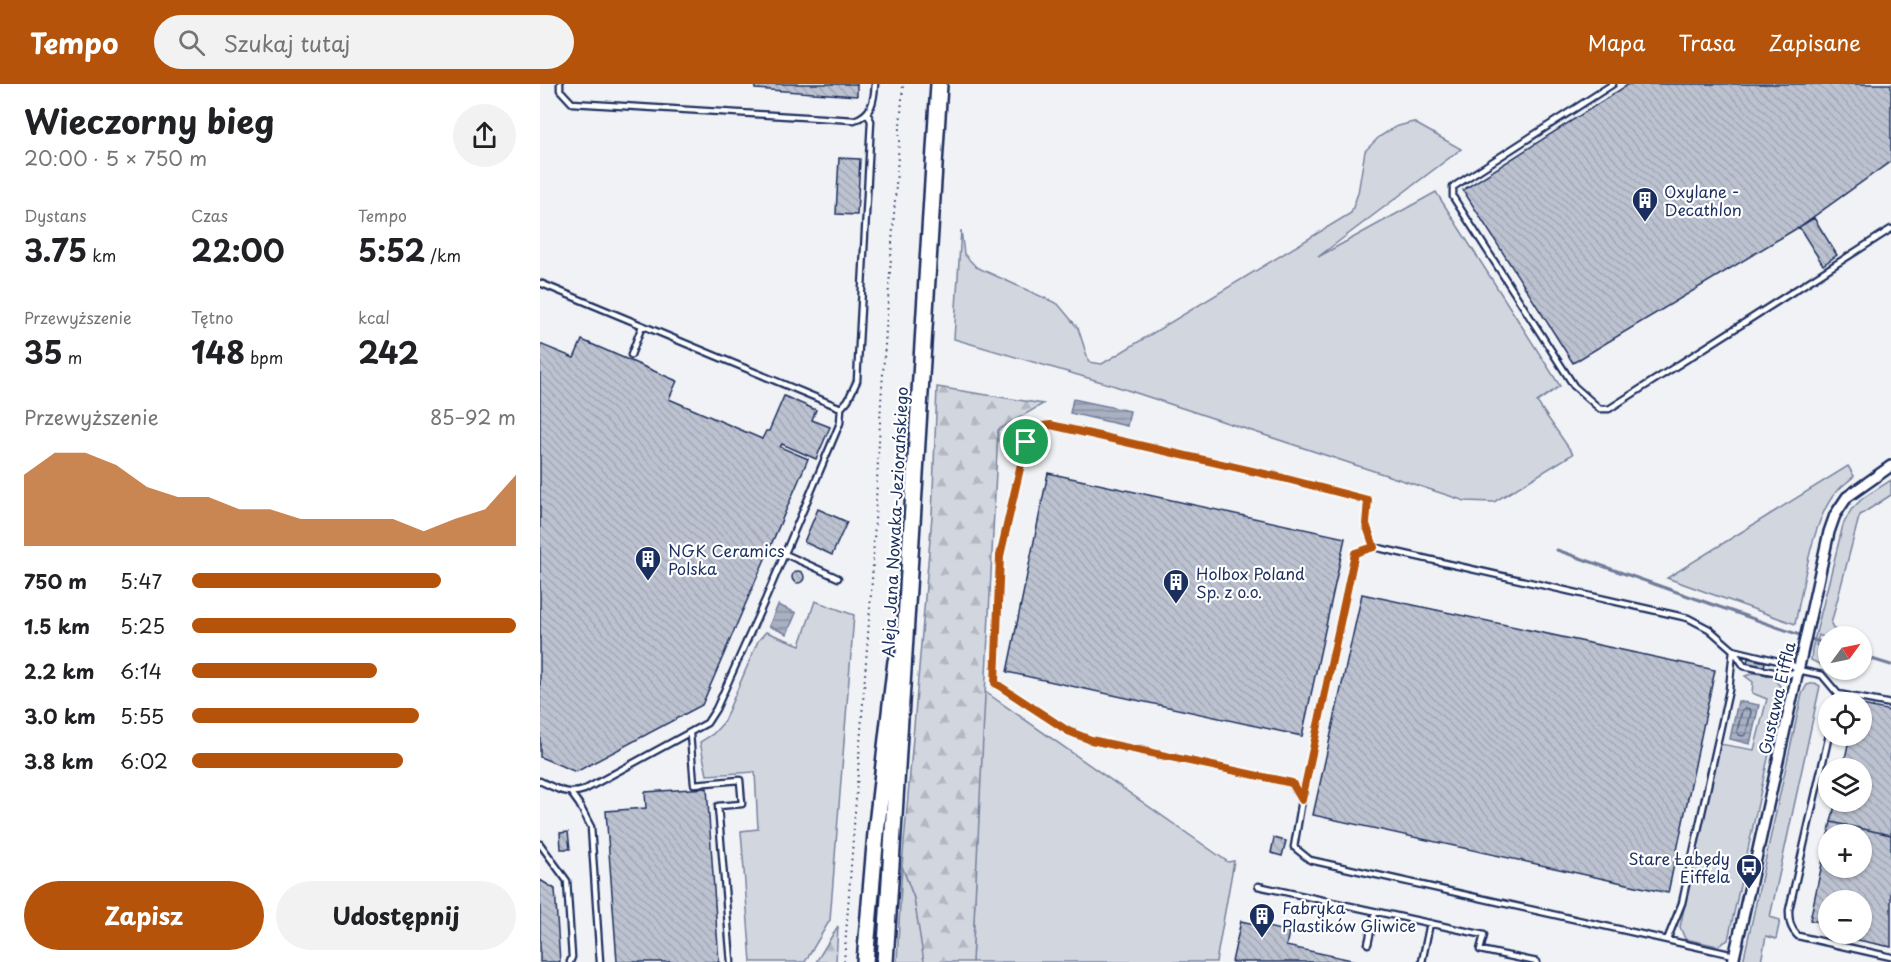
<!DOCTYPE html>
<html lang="pl">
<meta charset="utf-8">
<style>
:root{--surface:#fff;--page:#f2f2f2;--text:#202124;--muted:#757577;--accent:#b45309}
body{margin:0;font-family:"Playpen Sans",sans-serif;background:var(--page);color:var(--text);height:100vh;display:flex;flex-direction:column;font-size:22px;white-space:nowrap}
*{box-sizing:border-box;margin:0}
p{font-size:20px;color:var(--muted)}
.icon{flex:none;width:33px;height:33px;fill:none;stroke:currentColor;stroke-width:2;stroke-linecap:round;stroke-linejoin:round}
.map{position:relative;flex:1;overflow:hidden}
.drawer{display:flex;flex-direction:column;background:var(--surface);width:540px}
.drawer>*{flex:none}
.needle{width:39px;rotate:57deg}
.controls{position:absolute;left:1278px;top:542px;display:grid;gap:12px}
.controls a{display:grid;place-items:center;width:54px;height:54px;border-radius:50%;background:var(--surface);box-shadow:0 2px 4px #0004;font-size:30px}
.pin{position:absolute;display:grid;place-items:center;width:51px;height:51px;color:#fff;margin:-26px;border:3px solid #fff;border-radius:50%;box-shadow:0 2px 6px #0007}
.round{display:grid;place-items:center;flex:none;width:63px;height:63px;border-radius:32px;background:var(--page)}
.overview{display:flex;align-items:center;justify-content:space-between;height:102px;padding:0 24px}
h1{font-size:33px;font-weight:700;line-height:45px}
.stats{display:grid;grid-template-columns:repeat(3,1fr);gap:9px;height:102px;padding:6px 24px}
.stats div{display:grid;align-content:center}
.stats b{font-size:30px;font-weight:700}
.stats small{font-size:16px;font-weight:400}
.stats p{font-size:16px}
.chart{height:168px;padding:12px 24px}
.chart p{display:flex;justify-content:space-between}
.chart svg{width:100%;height:108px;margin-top:6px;fill:var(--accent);opacity:.7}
.action{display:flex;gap:12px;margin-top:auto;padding:12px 24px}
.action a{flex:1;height:69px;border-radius:36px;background:var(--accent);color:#fff;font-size:24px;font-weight:700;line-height:69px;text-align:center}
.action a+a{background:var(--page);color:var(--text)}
ul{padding:0 24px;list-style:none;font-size:20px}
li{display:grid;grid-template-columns:96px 72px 1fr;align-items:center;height:45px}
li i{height:15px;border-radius:8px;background:var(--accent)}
header{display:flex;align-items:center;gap:36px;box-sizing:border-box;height:84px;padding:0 30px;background:var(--accent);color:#fff}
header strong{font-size:28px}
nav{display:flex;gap:33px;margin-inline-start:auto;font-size:21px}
.search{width:420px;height:54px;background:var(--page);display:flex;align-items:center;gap:15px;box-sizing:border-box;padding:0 21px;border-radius:33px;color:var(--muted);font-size:22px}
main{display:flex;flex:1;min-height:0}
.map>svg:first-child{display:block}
.grass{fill:#d2d6df;stroke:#76829e;stroke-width:1.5}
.forest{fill:url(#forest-firs);stroke:#76829e;stroke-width:1.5}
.water{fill:url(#water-rules);stroke:#707c9a;stroke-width:1.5}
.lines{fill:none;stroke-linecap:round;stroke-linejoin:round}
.shore{stroke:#536386;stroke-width:1.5}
.stream{stroke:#707c9a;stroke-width:3}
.building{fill:url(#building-back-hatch);stroke:#1b2f5e;stroke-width:1.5;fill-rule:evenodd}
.lane-casing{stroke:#1b2f5e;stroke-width:9}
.street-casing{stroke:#1b2f5e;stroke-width:14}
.primary-casing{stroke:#1b2f5e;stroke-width:20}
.path{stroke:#1b2f5e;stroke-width:2;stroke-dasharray:1.5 4.5;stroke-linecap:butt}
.lane{stroke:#fff;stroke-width:4.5}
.street{stroke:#fff;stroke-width:9}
.primary{stroke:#fff;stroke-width:15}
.route-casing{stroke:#fff;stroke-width:12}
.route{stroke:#b45309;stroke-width:8}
.labels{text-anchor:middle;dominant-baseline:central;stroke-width:4.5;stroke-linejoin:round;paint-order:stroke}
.poi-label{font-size:16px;fill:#1b2f5e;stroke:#fff;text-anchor:start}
.street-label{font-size:16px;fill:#1b2f5e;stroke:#fff}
</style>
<header>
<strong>Tempo</strong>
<div class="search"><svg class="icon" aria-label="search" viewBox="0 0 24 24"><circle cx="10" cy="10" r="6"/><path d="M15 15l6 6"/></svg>Szukaj tutaj</div>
<nav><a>Mapa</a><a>Trasa</a><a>Zapisane</a></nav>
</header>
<main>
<section class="drawer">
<div class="overview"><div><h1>Wieczorny bieg</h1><p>20:00 · 5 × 750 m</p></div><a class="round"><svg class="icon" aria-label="share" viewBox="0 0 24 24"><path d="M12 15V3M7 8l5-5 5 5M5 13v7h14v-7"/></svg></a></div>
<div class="stats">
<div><p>Dystans</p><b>3.75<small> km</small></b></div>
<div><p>Czas</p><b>22:00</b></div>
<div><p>Tempo</p><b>5:52<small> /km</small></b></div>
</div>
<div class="stats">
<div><p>Przewyższenie</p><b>35<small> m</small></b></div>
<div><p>Tętno</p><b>148<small> bpm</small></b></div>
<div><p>kcal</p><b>242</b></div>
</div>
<div class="chart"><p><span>Przewyższenie</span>85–92 m</p>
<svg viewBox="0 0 160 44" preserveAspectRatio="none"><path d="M0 44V15L10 6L20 6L30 11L40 20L50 24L60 24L70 29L80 29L90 33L100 33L110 33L120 33L130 38L140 33L150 29L160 15V44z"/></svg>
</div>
<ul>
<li><b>750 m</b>5:47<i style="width:77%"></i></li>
<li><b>1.5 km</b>5:25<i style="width:100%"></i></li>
<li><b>2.2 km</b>6:14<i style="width:57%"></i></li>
<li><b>3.0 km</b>5:55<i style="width:70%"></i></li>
<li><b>3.8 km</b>6:02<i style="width:65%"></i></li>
</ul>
<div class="action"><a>Zapisz</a><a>Udostępnij</a></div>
</section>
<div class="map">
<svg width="1351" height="878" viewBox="0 0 1351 878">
<defs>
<pattern id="forest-firs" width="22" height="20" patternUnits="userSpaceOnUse" patternTransform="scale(1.5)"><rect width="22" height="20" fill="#d2d6df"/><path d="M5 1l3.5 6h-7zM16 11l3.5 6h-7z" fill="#b4b8c2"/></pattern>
<pattern id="water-rules" width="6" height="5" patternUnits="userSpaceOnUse" patternTransform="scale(1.5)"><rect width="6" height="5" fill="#a8b0c2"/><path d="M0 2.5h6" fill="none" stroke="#8890a1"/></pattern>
<pattern id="building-back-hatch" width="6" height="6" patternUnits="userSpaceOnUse" patternTransform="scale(1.5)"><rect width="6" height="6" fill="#bcc2d0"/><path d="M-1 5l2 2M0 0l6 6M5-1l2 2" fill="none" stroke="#a1a7b5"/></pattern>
</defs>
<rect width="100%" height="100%" fill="#f1f2f5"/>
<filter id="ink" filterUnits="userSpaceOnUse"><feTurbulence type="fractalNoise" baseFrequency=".0167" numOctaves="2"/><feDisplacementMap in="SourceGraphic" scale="12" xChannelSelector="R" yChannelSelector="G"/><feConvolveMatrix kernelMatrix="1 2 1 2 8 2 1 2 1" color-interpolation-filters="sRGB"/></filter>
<g filter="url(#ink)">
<!-- grass -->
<path class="grass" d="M873 38 921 65 778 173 896 108 1020 302 997 318 1033 370 954 418 925 417 572 301 414 255 421 146 424 170 436 183 518 220 538 244 549 278 562 280 811 129 818 109 825 67 839 53 855 43Z
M1308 382 1314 392C1309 397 1302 402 1297 407 1272 434 1263 504 1255 540L1127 494Z
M1351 396V411L1320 431 1318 437 1291 540 1298 552H1288V555L1279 551 1276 561 1284 564 1281 581 1271 576 1272 565 1303 441 1311 426 1323 414Z
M275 517 314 531 290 836 265 878H211L201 747 218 745 215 688 167 691 160 658 173 650 183 639 218 557 226 548 260 561Z
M1214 589 1232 592 1243 606 1188 856 1178 862 1145 855 1140 843 1180 660 1214 666 1227 615 1212 609 1213 598 1205 592Z
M1275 599 1280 602 1230 833 1240 836 1236 855 1226 852 1221 878H1203L1262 610 1267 601Z
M444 607 688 778 694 777 676 878H432Z
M362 782 374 814 385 878H357Z"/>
<!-- forest -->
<path class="forest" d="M397 303 503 320 458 346 432 878H384L374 814 362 782 392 432Z
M298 842 296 878H276Z"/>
<!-- water -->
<path class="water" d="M533 315 590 327 587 342 530 329Z
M238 521 256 529 247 550 229 542Z
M1198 617 1219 621 1210 660 1190 655Z"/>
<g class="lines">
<!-- shore -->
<path class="shore" d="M1205 624 1210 625 1211 628 1206 650 1203 652 1199 651 1197 648 1202 626Z"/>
<!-- stream -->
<path class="stream" d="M1017 466 1288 561
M1322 572 1351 581"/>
</g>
<!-- building -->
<path class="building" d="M215 0H317V12L215 5Z
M1089 0H1351V77L1259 143 1033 279 923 106Z
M299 74 320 75 317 131 296 130Z
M1274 134 1297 171 1283 181 1259 143Z
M42 256 137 297 129 315 222 355 226 347H229L244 312 276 326 272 336 290 343 276 375 242 360 240 363 268 375 162 621 36 688 0 673V260L34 274Z
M508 389 805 454 762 652 467 588Z
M278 425 307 438 292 471 264 458Z
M252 493a6 6 0 1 1 12 0a6 6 0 1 1-12 0Z
M822 510 1175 586 1128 809 773 731Z
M1208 574 1225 578 1224 583 1207 579Z
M1322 621 1351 627V751L1291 738 1296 717H1322V684H1303L1310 651H1322Z
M167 704 179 878H77L66 727 106 724 105 708Z
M1291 738 1351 751V863L1313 855 1314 849H1322V816H1288V840L1270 836ZM1288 750H1322V783H1288Z
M28 748 30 765H21L20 749Z
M734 754 746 757 742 772 731 769Z
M0 796 15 805 20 878H0Z
M701 837 749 848 746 862 821 878H692Z"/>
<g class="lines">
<!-- lane casing -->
<g class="lane-casing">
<path id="lane" d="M20 0V6L32 19 314 36C332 31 334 17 335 0
M1073 0 913 103V113L1034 302 1060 325H1069L1351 145
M0 199 301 324 300 339 295 351 226 514 176 625 167 639 44 706C27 712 15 704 0 697
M91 271 102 242
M301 324 308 316 317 297 331 37 327 29
M834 463 826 440 828 416 743 394 511 341C496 342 492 345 486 358L460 472 455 599 528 647 551 656 751 699 762 716 754 763 770 776 1194 871
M245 470 298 494
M1193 566 1204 582 1248 591 1258 586
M150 650 154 700 200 696 202 720 178 722 191 878
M1289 651 1249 826C1249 837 1250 844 1258 852L1351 873
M31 709 39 720 51 743 60 878
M762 716 815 469 834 463 1148 534 1169 545 1193 566 1251 580 1258 586 1282 591 1298 610 1351 620
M0 760 27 797 32 873 30 878
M718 802 944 851 940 866 997 878
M1127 856 1142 819 1189 606 1193 566
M828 860 835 828
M882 878 890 839"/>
</g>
<!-- street casing -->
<g class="street-casing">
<path id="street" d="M1193 878 1289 448 1295 431 1307 413 1351 382"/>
</g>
<!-- primary casing -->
<g class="primary-casing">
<path id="primary" d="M325 878 336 749 356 577
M345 878 399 0"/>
</g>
<!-- path -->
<path class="path" d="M304 878 332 496 341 318 363 0"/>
<!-- lane -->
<use href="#lane" class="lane"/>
<!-- street -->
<use href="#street" class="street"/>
<!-- primary -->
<use href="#primary" class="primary"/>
</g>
</g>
<g class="lines" filter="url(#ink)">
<!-- route casing -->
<g class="route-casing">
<path id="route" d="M511 341 743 394 828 416 826 440 834 463 815 469 762 716 752 699 551 656 528 647 455 599 460 472 486 358C492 345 496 342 511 341Z"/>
</g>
<!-- route -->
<use href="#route" class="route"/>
</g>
<!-- icons -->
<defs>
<g id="building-pin" transform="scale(1.35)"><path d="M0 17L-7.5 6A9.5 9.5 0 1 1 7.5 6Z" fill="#1b2f5e" stroke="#fff"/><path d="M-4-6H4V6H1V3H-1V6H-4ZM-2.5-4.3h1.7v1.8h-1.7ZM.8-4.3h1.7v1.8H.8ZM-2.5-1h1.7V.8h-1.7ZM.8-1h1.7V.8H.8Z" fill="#fff"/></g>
<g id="bus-pin" transform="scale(1.35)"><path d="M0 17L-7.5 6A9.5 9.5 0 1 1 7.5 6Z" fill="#1b2f5e" stroke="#fff"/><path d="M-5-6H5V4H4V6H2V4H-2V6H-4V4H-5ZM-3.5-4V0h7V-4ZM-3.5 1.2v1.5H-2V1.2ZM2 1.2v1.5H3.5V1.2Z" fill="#fff"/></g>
</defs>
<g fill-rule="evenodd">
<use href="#building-pin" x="1105" y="116"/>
<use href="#building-pin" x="108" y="475"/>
<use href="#building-pin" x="636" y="498"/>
<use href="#bus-pin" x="1209" y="783"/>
<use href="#building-pin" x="722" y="832"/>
</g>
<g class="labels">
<!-- poi labels -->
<g class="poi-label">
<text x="1124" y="107">Oxylane -<tspan x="1124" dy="18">Decathlon</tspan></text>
<text x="128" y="466">NGK Ceramics<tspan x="128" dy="18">Polska</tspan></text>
<text x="656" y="489">Holbox Poland<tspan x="656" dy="18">Sp. z o.o.</tspan></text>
<text x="1190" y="774" text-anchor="end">Stare Łabędy<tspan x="1190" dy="18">Eiffela</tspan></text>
<text x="742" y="823">Fabryka<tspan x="742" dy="18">Plastików Gliwice</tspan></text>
</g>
<!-- street labels -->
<g class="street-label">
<text transform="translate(354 438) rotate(-87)">Aleja Jana Nowaka-Jeziorańskiego</text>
<text transform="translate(1236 614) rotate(-77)">Gustawa Eiffla</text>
</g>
</g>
</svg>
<div class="controls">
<a><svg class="needle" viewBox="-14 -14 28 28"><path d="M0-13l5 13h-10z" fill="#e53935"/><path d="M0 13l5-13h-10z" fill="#757577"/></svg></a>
<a><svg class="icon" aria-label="locate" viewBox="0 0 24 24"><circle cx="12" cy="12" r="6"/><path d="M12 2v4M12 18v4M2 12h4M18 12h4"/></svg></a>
<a><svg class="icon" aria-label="layers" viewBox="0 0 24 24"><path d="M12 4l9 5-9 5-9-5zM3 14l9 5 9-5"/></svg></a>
<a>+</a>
<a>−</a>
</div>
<div class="pin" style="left:486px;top:358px;background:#1e9e55"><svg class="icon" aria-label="arrive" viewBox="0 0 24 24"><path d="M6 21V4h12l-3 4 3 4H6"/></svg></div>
</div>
</main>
